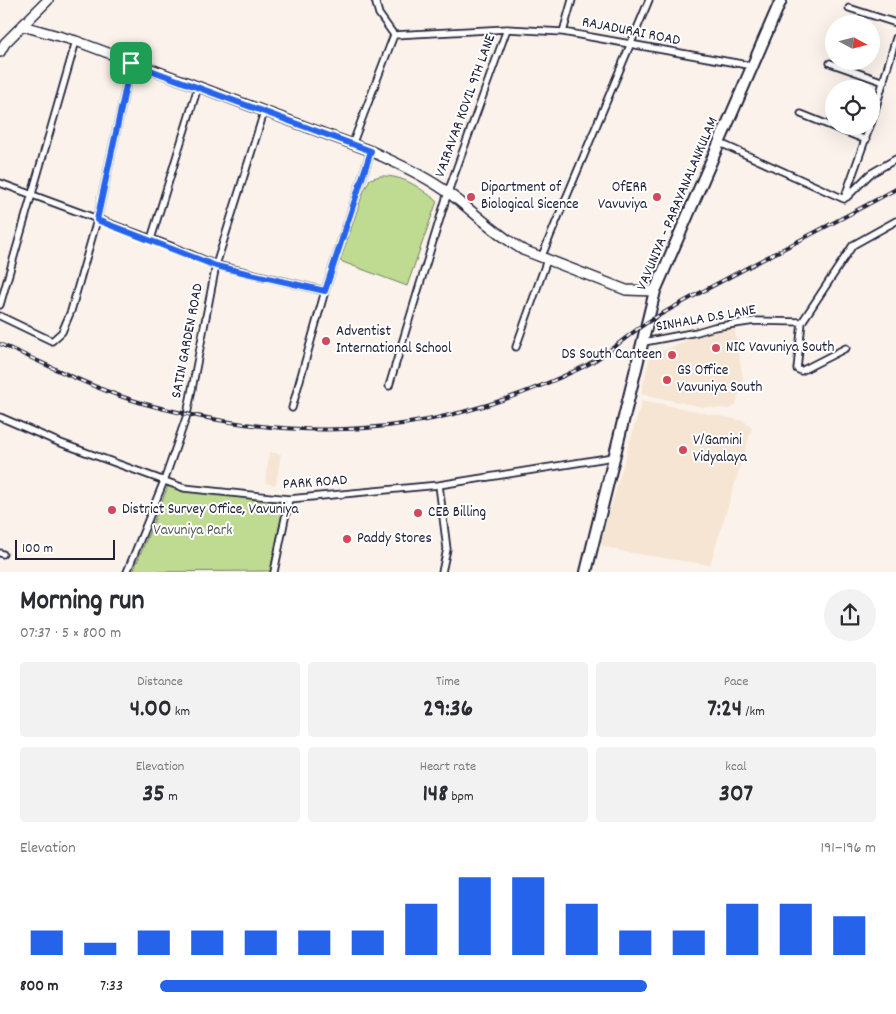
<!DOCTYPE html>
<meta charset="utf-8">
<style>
:root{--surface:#fff;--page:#f2f2f3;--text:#2b2b33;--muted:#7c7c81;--accent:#2563eb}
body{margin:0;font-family:Dekko,sans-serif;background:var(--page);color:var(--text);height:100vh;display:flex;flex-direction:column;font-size:19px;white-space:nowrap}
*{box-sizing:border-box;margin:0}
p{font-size:16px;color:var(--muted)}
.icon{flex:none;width:28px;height:28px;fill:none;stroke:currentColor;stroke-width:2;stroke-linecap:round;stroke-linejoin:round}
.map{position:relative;height:572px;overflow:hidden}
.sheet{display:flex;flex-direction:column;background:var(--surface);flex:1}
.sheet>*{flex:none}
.needle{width:32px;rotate:97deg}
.buttons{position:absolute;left:825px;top:15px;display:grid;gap:10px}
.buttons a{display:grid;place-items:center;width:55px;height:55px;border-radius:50%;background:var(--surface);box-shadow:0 5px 20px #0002;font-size:25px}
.scale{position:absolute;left:15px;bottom:12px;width:100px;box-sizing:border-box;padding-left:5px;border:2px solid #22223b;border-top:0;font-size:14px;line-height:18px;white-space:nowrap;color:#22223b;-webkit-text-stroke:4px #fff;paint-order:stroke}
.pin{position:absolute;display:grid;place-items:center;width:42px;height:42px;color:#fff;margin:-21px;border-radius:10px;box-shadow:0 2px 8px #0006}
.round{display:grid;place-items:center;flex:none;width:52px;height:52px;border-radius:26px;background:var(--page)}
.head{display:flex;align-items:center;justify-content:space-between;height:85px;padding:0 20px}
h1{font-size:28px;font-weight:700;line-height:38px}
.figures{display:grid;grid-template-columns:repeat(3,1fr);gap:8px;height:85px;padding:5px 20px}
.figures div{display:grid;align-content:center;border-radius:5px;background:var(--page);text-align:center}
.figures b{font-size:25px;font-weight:700}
.figures small{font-size:14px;font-weight:400}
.figures p{font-size:14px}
.chart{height:140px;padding:10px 20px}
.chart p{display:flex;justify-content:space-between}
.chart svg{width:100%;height:90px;margin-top:5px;stroke:var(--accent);stroke-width:6}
ul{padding:0 20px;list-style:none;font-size:16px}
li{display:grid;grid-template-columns:80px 60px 1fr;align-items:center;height:38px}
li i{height:12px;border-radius:6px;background:var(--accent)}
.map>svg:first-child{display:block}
.built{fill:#f6e5d3}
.green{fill:#bfda91;stroke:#707e66}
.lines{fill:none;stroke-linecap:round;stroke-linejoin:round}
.street-casing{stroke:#22223b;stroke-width:9}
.secondary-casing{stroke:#22223b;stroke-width:12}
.highway-casing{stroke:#22223b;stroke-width:14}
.street{stroke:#fff;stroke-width:5.5}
.secondary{stroke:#fff;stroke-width:9}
.highway{stroke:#fff;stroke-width:10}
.rail-casing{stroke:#22223b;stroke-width:4}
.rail{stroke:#fff;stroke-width:2;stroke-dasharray:5.5;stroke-linecap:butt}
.route-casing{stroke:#fff;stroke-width:10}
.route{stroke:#2563eb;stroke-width:6}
.poi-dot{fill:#d1495b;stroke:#fff;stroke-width:2}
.labels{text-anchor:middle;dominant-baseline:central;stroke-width:4;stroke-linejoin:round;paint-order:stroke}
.street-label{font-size:15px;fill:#22223b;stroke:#fff}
.poi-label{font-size:15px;fill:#22223b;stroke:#fff;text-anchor:start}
.park-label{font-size:15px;fill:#515955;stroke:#fff}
</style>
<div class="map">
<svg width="896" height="572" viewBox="0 0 896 572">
<rect width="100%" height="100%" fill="#fbf3eb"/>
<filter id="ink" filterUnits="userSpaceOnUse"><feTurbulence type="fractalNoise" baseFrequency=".02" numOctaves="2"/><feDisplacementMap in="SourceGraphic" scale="10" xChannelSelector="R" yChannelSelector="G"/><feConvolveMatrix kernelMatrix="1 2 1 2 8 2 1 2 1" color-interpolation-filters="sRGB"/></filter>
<g filter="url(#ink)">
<!-- built -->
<path class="built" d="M734 325 743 378 736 405 731 409 702 407 641 394 650 356 682 343 699 332Z
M642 400 744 421 752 428 710 565 624 552 600 545Z
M269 452 281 454 276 485 265 483Z"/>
<!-- green -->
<path class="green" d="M380 176C403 175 419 187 437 201L407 286 340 261 363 193 370 179Z
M169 484 285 500 270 571 133 572Z"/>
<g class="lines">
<!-- street casing -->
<g class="street-casing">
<path id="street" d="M375 0 379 14 394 35 507 29 563 32 753 66
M849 8 896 23
M563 32 572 0
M830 63 884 82
M801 114 866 140
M871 124 896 38
M720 143 844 199 870 126
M352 145 394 35
M0 183 168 245 216 265 325 291
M847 197 870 174 896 159
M151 239 198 87
M541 258 649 0
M0 305 76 41
M0 316 52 341 62 332 71 311 97 220 131 63
M802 322 797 369 801 371 846 348
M644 342 697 332 714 327 755 321 802 322 853 245 896 221
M516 347 547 260
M389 386 448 192 507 29
M292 408 325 291 371 151
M0 417 58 442 184 488 289 499 439 485 613 457
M439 485 447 549 442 572
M0 553 3 554
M127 572 164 481 187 415 216 265 264 112
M274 572 289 499"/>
</g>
<!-- secondary casing -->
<g class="secondary-casing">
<path id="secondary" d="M23 26 76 41 371 151C398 164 426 176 450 194 474 212 496 234 523 250L626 290 655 291
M0 52 5 43 48 0"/>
</g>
<!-- highway casing -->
<g class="highway-casing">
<path id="highway" d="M586 572 655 291 781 0"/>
</g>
<!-- street -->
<use href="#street" class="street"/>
<!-- secondary -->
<use href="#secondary" class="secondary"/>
<!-- highway -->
<use href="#highway" class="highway"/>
<!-- rail casing -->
<g class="rail-casing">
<path id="rail" d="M0 344C40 361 79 382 120 396 154 408 189 415 224 421 353 442 465 424 583 367 608 355 628 334 651 320 731 274 815 234 896 189"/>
</g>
<!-- rail -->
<use href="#rail" class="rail"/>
</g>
</g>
<g class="lines" filter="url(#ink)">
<!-- route casing -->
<g class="route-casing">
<path id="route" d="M131 63 371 151 325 291 216 266 97 220Z"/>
</g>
<!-- route -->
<use href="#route" class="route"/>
</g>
<!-- markers -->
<g class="poi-dot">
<circle cx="471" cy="197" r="5"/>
<circle cx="657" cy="197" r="5"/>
<circle cx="326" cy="341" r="5"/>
<circle cx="716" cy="348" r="5"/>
<circle cx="672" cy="355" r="5"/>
<circle cx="667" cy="380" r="5"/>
<circle cx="683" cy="450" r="5"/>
<circle cx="112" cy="510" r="5"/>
<circle cx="418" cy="513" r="5"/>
<circle cx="347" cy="539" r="5"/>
</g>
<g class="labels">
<!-- street labels -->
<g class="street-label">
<text transform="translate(631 32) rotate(11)">RAJADURAI ROAD</text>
<text transform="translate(466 106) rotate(-70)">VAIRAVAR KOVIL 9TH LANE</text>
<text transform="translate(678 204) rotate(-67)">VAVUNIYA - PARAYANALANKULAM</text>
<text transform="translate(706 319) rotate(-10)">SINHALA D.S LANE</text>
<text transform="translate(188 341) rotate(-79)">SATIN GARDEN ROAD</text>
<text transform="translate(315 483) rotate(-4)">PARK ROAD</text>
</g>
<!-- poi labels -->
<g class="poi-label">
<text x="481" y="188">Dipartment of<tspan x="481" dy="17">Biological Sicence</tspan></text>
<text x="647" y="188" text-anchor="end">OfERR<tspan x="647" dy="17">Vavuviya</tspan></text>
<text x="336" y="332">Adventist<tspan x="336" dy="17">International School</tspan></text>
<text x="726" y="348">NIC Vavuniya South</text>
<text x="662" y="355" text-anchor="end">DS South Canteen</text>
<text x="677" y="371">GS Office<tspan x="677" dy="17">Vavuniya South</tspan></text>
<text x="693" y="441">V/Gamini<tspan x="693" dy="17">Vidyalaya</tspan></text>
<text x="122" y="510">District Survey Office, Vavuniya</text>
<text x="428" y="513">CEB Billing</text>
<text x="357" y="539">Paddy Stores</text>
</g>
<!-- park labels -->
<g class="park-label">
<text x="193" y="531">Vavuniya Park</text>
</g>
</g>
</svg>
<div class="buttons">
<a><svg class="needle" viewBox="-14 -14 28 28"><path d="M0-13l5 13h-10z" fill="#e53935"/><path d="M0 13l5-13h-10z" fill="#7c7c81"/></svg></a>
<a><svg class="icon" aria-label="locate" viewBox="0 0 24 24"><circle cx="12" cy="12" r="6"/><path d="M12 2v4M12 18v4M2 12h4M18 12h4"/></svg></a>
</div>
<div class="scale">100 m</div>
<div class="pin" style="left:131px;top:63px;background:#1e9e55"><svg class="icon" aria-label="arrive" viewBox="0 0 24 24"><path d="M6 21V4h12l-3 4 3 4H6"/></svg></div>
</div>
<section class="sheet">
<div class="head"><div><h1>Morning run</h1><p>07:37 · 5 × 800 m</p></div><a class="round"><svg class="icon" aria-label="share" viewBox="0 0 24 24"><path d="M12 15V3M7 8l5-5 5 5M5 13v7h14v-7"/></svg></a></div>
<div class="figures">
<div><p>Distance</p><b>4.00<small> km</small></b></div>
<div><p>Time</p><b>29:36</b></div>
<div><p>Pace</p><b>7:24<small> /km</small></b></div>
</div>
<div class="figures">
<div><p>Elevation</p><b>35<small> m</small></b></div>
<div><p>Heart rate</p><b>148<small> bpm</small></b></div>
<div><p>kcal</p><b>307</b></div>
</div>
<div class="chart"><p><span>Elevation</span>191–196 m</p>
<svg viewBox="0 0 160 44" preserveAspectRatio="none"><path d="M5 44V32M15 44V38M25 44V32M35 44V32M45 44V32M55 44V32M65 44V32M75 44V19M85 44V6M95 44V6M105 44V19M115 44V32M125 44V32M135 44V19M145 44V19M155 44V25"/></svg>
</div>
<ul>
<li><b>800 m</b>7:33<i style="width:68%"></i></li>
</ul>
</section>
